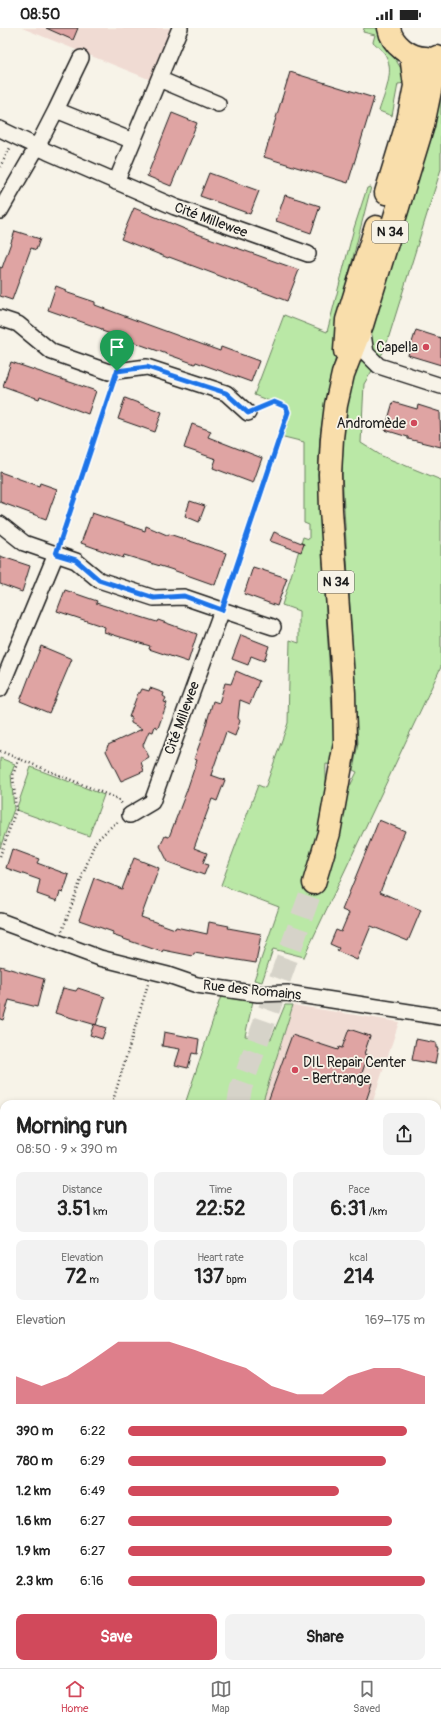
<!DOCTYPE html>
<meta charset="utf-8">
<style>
:root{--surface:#fff;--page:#f2f2f2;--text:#222;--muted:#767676;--line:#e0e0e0;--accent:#d1495b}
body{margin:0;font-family:Pangolin,sans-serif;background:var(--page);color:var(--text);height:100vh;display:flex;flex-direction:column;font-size:15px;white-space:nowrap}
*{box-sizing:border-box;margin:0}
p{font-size:13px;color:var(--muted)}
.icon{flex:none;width:22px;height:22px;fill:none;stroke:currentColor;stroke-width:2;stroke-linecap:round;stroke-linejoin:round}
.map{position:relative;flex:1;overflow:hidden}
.details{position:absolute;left:0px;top:1072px;width:441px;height:568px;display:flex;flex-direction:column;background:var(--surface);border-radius:12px 12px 0 0;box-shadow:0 2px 6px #0003}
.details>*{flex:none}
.pin{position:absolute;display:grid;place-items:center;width:34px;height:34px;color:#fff;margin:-41px -17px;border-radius:50% 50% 50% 0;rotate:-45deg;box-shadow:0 0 4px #0007}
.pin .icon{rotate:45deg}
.round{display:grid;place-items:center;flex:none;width:42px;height:42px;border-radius:8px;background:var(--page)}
.head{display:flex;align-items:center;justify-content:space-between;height:68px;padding:0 16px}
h1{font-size:22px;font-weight:800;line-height:30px}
.stats{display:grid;grid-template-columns:repeat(3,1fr);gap:6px;height:68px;padding:4px 16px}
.stats div{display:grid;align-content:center;border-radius:8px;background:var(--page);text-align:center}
.stats b{font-size:20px;font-weight:800}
.stats small{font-size:11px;font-weight:400}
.stats p{font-size:11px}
.chart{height:112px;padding:8px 16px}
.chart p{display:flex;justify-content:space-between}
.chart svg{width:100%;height:72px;margin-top:4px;fill:var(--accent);opacity:.7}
.action{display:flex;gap:8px;margin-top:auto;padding:8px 16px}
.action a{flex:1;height:46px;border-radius:8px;background:var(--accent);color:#fff;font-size:16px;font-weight:800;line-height:46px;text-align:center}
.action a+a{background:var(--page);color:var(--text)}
ul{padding:0 16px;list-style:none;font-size:13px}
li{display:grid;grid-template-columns:64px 48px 1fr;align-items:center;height:30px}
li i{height:10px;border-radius:5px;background:var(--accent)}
.status{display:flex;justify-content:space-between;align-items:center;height:28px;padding:0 20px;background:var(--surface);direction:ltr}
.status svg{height:11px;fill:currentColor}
.tabs{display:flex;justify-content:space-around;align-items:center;height:56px;border-top:1px solid var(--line);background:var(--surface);font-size:11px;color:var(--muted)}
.tabs a{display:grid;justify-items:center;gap:2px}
.tabs .on{color:var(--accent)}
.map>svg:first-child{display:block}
.built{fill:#f0dbd3}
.green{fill:#bae8a6;stroke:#6b8261}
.building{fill:#dfa4a3;stroke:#1c1c1c}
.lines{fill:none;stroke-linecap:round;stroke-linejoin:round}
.primary-tunnel{stroke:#d6d3c9;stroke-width:22;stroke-dasharray:22 11;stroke-linecap:butt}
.street-casing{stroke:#1c1c1c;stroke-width:18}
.secondary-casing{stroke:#1c1c1c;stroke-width:24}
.primary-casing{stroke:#1c1c1c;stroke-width:25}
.path{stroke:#1c1c1c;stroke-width:2.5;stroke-dasharray:1 3;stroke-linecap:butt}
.street{stroke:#f7f3e8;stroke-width:15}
.secondary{stroke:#f7f3e8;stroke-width:21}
.primary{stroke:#f9deab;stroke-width:22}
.route-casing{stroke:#fff;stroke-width:8}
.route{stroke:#1a73e8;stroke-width:5}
.poi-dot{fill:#d1495b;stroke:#f7f3e8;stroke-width:1.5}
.labels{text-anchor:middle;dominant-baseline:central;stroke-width:3.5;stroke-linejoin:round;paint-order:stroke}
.shield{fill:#f7f3e8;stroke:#5e5c59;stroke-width:1}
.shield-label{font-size:13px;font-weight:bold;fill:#1c1c1c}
.street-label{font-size:14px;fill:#1c1c1c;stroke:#f7f3e8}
.poi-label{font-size:14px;fill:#1c1c1c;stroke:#f7f3e8;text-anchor:end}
</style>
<div class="status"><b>08:50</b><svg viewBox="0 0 49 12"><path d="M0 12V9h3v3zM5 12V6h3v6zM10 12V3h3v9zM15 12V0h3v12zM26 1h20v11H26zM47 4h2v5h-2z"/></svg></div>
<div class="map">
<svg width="441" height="1640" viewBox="0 0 441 1640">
<rect width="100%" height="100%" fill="#f7f3e8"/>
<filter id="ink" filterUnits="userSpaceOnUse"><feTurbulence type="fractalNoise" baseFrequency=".025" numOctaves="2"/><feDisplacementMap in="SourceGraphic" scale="8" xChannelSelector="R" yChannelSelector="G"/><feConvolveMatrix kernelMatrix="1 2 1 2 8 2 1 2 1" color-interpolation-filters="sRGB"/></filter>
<g filter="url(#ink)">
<!-- built -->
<path class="built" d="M22 0H172L151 52Z
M293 977 399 994 372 1076H262Z
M437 1508 441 1511V1640H36L28 1636H437Z
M4 1540V1623L0 1621V1550Z"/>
<!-- green -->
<path class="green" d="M364 0H377L403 44 406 55 398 56 392 88 379 83C384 67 395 44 386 28 384 23 377 18 373 14L375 7 363 4Z
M441 58V141L385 321 364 356 361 415 382 428 441 452V639L304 929 273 921 262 954 254 952 279 879 221 857 258 757 265 760 288 695 290 612 299 615V583L282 577 303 509 309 511V497L304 495V414L280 408 288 384 285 379 254 367 284 287 327 304 354 200 367 160 371 159 346 257 338 320 325 375 320 409 318 446 320 483 334 715 332 737 326 736C325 745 327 753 326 761 324 789 312 824 304 852L324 860 339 806 347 764 357 744 353 742 358 715 342 446 343 411 347 378 354 349 370 306Z
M0 730 15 736 11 746 14 781 0 820Z
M31 739 104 767 89 808 16 782Z
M221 968 253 973 245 1008 271 1011 285 977H293L262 1076H185Z
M4 1380V1523L0 1537V1392Z
M437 1433 441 1437V1475L437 1472Z"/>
<!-- building -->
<path class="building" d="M46 0H78L73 12Z
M290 44 374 70 348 155 264 129Z
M172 85 197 95 171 158 147 148Z
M209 145 259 163 250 186 200 168Z
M285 167 320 178 311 205 276 193Z
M134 180 192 204 299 242 287 273 169 229 168 230 121 211Z
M15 203 40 211 36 222 31 220 12 272 0 268V239L2 240Z
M56 258 66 262 65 264 95 274V277L146 296 220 323 221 319 259 333 251 354 196 334 195 336 102 303V301L48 282Z
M416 302 441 310V337L408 327Z
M11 334 96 363 88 386 40 368 39 371 3 358Z
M125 370 162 384 155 404 118 391Z
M393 374 417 381 418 377 440 384 441 419 408 411V409L385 402Z
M192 396 211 403 208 409 262 430 253 455 213 440 216 431 184 420Z
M0 444 39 458 40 455 57 461 46 491 0 474Z
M190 473 205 478 199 494 185 488Z
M92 485 145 503 146 498 167 507 169 506 226 525 215 557 170 541 124 527 123 530 81 515Z
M274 504 304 516 301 524 270 513Z
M0 528 30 538 22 564 0 556Z
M253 539 287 550 277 578 244 566Z
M65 562 97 573 96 575 157 594 158 592 197 606 188 634 149 621 150 618 104 604 105 599 57 583Z
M241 607 269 618 264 633 251 628 248 637 232 631Z
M41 618 72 631 49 685 20 673Z
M236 643 259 653 250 676 240 672 238 690 240 693 235 708 226 704 211 747 225 752 217 773 212 771 194 820 207 825 203 835 208 837 204 847 168 834 160 818 165 808 169 809 187 762 197 732 194 731 203 707 213 673 219 675 225 655 231 656Z
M150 660 164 665 163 668 166 670 164 674 167 675 158 700 155 698 153 704 149 703 143 717 149 729 141 734 144 743 121 753 106 723 108 717 142 701 131 695V690L129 689 138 665H140L142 661 149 663Z
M379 792 405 803 380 864 421 882 408 913 371 898 357 932 337 923 339 920 330 916 336 902 341 904 349 885 342 882Z
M12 821 39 831 37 835 69 847 63 865 60 864 57 873 37 866 40 852 6 840Z
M134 830 159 840 141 889 175 901 176 899 207 906 209 894 229 898 228 900 261 906 256 935 194 925 193 928 163 922 162 924 112 907 113 904 79 892 94 850 122 861Z
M0 938 44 951 37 979 9 972 3 992 0 991Z
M63 960 76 963 78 960 105 969 96 997 55 985Z
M94 996 106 1000 102 1011 90 1007Z
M349 1001 370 1008 364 1026 368 1027 360 1051 372 1055 365 1076H267L292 1007 338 1022 339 1019 342 1020Z
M164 1004 199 1011 197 1026 192 1025 188 1040 175 1037 180 1021 162 1018Z
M416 1011 436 1015V1020H438L435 1036 412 1032Z"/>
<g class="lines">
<!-- primary-tunnel -->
<path class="primary-tunnel" d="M238 1076 241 1060 314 855"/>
<!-- street casing -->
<g class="street-casing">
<path id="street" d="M159 51 218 76
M56 82 81 30
M0 101 48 124 175 179 308 226
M116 154 180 0
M0 183 37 119 56 82 133 113
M0 290 18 296 52 324 109 344 147 339 226 365 248 385
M362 300 366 325 379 338 441 358
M0 496 24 515 76 533 99 552 154 570 184 569 222 582 152 774 130 787
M222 582 273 599
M0 661 56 526
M0 893 100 930 168 947 197 957 258 966 287 965 441 989
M0 1111 4 1112
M0 1247 4 1248
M4 1453 2 1418 4 1411"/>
</g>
<!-- secondary casing -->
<g class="secondary-casing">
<path id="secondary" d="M7 1636 15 1640"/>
</g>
<!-- primary casing -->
<g class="primary-casing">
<path id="primary" d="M389 0C392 17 410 30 426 30
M386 165 408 93 415 58 411 27
M345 323 347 292 376 199
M314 855 329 805 345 715 344 665 331 482 330 446 332 410 336 377 343 346 362 297 423 97 437 29
M437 1483 441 1486"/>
</g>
<!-- path -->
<path class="path" d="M0 139 10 120
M60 513 112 357
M226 569 288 384 285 379 273 374 260 380
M0 723 118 771 123 777
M0 828 16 782 13 747 19 730
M62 903 95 814 113 797 120 793
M112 1076 148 956
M0 1169 4 1170
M0 1172 4 1179
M4 1197 2 1202 4 1211
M0 1392 4 1380
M0 1537 4 1523"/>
<!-- street -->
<use href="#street" class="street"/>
<!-- secondary -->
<use href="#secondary" class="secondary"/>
<!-- primary -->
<use href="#primary" class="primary"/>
</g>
</g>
<g class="lines" filter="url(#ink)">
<!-- route casing -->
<g class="route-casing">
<path id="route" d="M147 339 226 365 248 385 274 374 286 379 288 384 222 582 184 568 154 570 99 552 76 532 56 526 117 343Z"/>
</g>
<!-- route -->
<use href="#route" class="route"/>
</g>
<!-- markers -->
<g class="poi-dot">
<circle cx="426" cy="319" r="4"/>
<circle cx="414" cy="395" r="4"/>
<circle cx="295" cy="1042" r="4"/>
</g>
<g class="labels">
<!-- shield labels -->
<g class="shield">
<rect x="372" y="193" width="36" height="22" rx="3"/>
<rect x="318" y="543" width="36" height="22" rx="3"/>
</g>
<g class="shield-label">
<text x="390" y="204">N 34</text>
<text x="336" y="554">N 34</text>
</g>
<!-- street labels -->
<g class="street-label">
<text transform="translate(211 192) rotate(20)">Cité Millewee</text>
<text transform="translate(182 690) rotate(-70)">Cité Millewee</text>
<text transform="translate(252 962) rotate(6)">Rue des Romains</text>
</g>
<!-- poi labels -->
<g class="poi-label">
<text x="418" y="319">Capella</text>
<text x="406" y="395">Andromède</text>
<text x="303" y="1034" text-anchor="start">DIL Repair Center<tspan x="303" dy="16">- Bertrange</tspan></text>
</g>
</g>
</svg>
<div class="pin" style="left:117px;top:343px;background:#1e9e55"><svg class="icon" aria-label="arrive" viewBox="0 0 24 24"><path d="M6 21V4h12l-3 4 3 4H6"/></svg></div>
<section class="details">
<div class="head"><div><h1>Morning run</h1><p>08:50 · 9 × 390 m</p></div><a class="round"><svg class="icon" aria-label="share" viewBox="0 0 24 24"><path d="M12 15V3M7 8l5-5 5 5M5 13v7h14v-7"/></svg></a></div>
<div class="stats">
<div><p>Distance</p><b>3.51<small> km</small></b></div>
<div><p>Time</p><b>22:52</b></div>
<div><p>Pace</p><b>6:31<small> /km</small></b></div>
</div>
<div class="stats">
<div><p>Elevation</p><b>72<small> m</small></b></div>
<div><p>Heart rate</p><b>137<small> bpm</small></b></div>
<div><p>kcal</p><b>214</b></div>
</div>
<div class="chart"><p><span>Elevation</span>169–175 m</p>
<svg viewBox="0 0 160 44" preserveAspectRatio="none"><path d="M0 44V27L10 33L20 27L30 17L40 6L50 6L60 6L70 11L80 17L90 22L100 33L110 38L120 38L130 27L140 22L150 22L160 27V44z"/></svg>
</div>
<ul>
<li><b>390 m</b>6:22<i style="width:94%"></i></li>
<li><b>780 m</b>6:29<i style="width:87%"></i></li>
<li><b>1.2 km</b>6:49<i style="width:71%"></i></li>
<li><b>1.6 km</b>6:27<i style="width:89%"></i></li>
<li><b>1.9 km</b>6:27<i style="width:89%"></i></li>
<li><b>2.3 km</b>6:16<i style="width:100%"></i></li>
</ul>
<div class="action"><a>Save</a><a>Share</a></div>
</section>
</div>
<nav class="tabs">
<a class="on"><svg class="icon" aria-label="home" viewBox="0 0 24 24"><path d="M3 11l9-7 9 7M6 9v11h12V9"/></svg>Home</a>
<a><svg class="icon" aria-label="map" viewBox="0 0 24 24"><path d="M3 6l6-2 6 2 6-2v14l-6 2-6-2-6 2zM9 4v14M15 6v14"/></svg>Map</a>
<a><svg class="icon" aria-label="saved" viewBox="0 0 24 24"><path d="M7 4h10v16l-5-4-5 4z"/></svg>Saved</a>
</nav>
